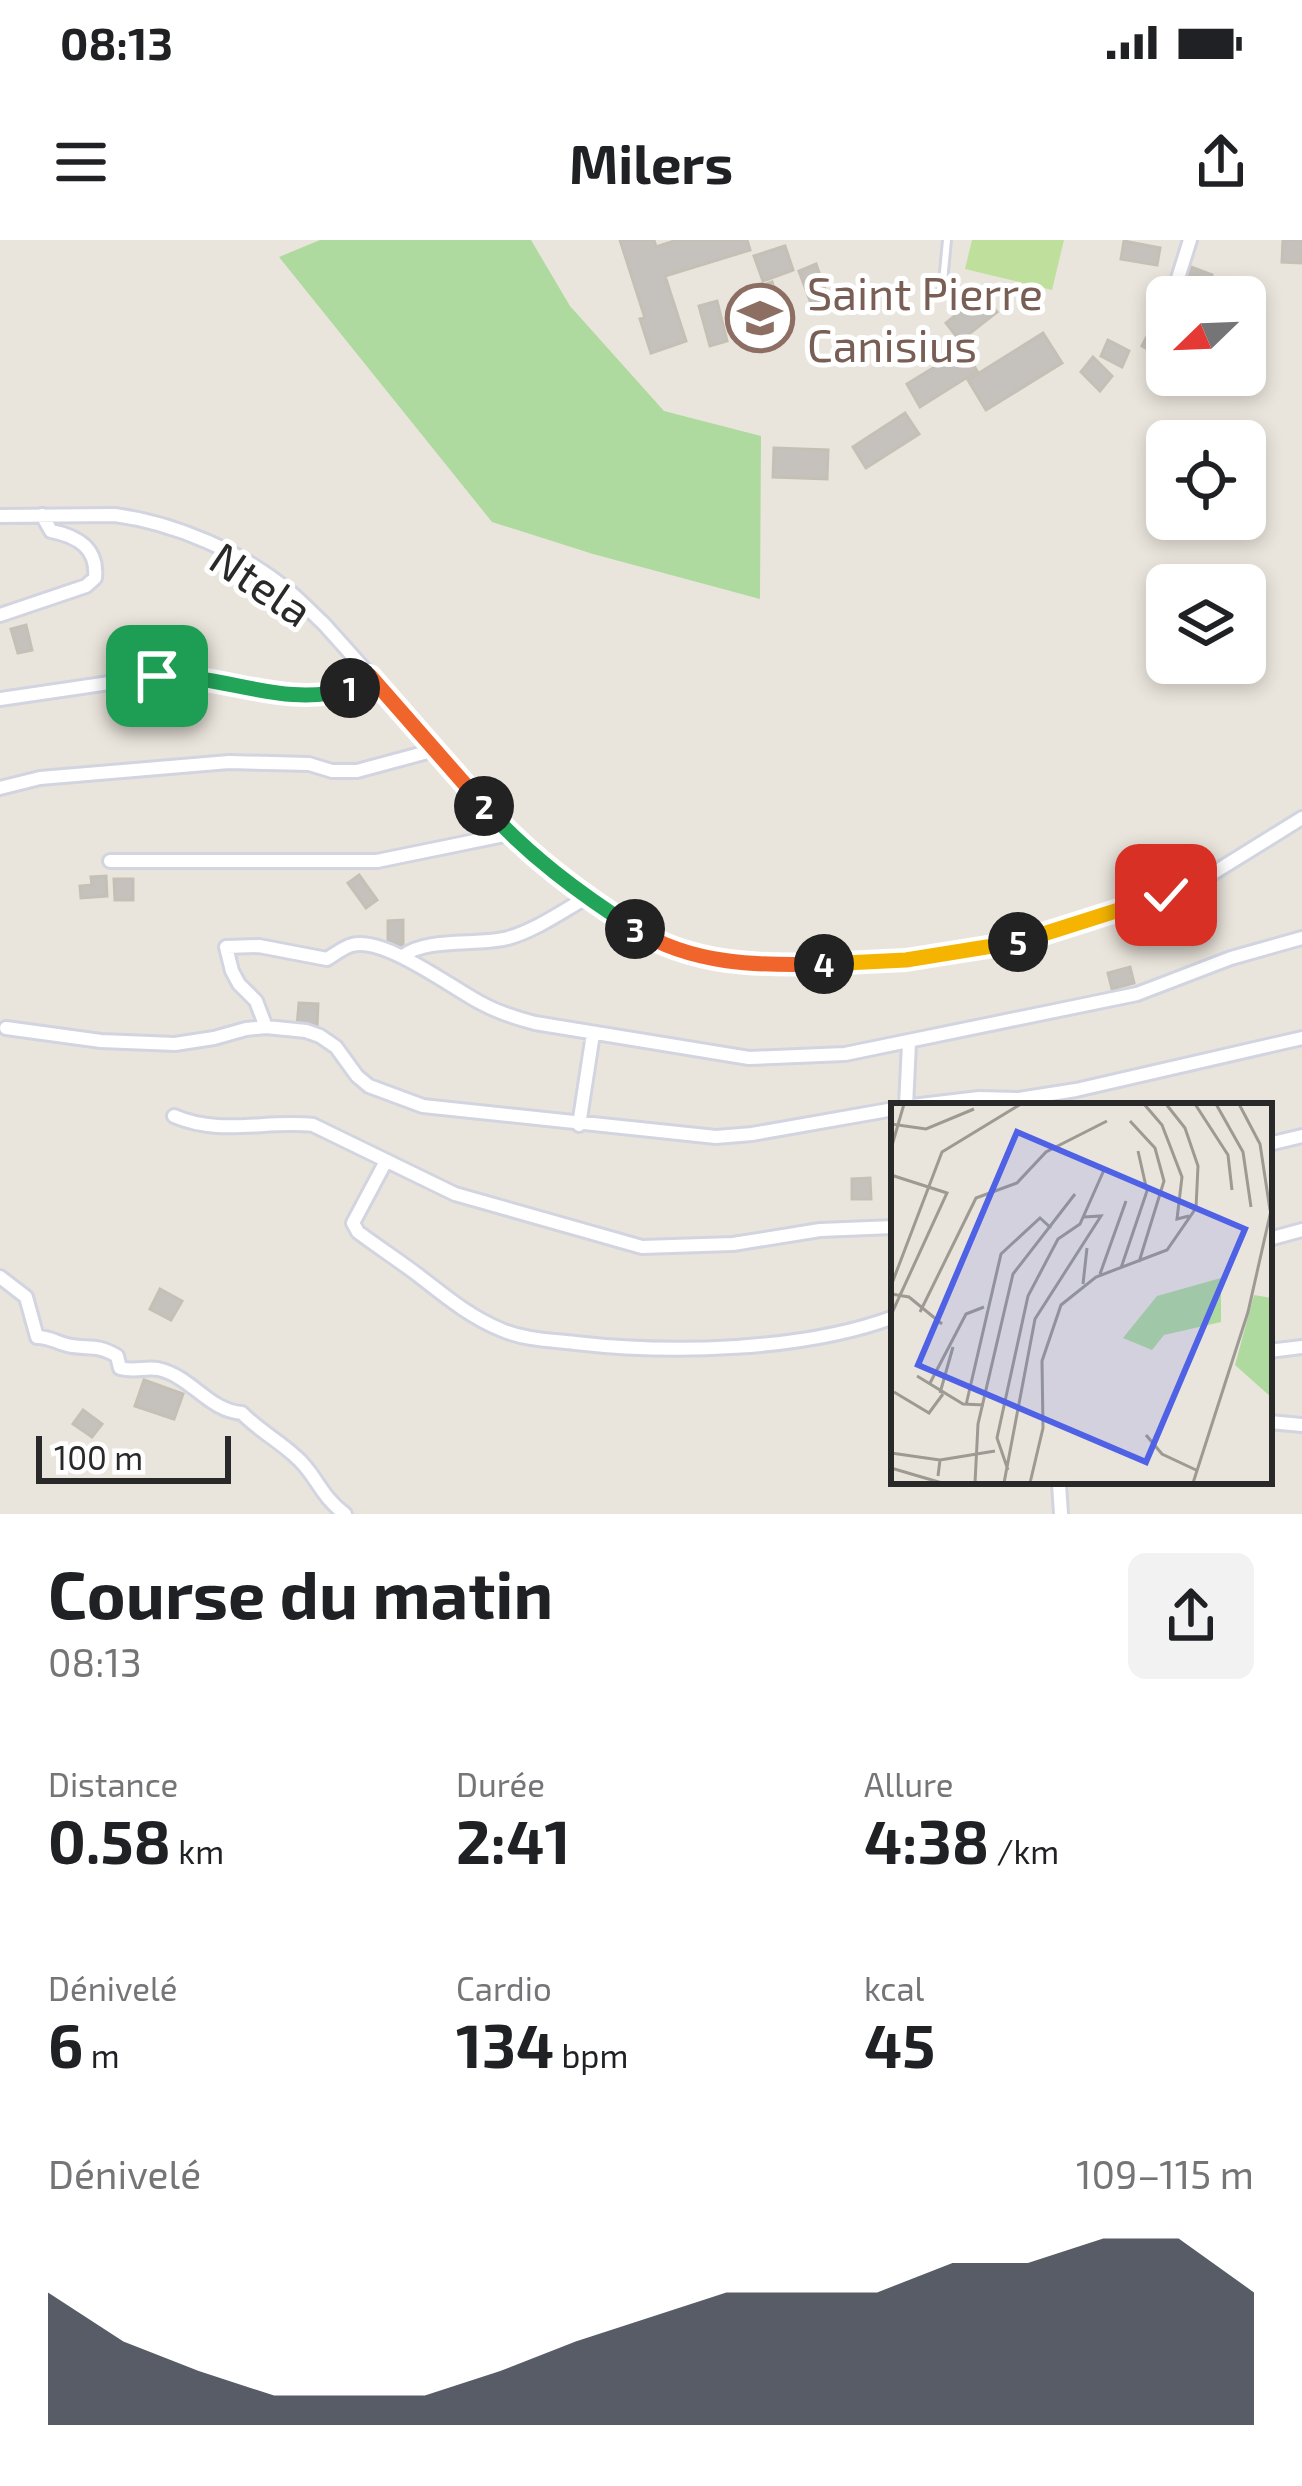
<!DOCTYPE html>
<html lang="fr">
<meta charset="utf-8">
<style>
:root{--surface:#fff;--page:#f2f2f2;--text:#202124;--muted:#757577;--accent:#111827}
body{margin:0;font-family:"Exo 2",sans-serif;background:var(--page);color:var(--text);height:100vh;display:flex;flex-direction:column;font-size:45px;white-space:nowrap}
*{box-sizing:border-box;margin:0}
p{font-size:39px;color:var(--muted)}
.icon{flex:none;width:66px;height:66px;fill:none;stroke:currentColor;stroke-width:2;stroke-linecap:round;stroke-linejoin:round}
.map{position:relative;height:1274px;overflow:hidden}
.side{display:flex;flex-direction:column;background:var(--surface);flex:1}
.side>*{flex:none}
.needle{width:78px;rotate:247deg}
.tools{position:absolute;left:1146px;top:36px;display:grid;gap:24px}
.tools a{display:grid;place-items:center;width:120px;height:120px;border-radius:18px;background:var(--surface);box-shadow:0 6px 18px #0003;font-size:60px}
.scale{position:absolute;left:36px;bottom:30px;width:195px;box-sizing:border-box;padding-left:12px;border:6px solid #292929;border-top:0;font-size:33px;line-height:42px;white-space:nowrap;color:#292929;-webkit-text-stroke:9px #fff;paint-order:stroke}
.pin{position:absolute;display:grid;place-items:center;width:102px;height:102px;color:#fff;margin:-51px;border-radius:24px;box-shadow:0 6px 18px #0006}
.km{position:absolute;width:60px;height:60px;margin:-30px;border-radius:50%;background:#222;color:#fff;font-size:33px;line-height:60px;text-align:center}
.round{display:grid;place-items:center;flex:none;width:126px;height:126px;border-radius:18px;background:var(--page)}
.head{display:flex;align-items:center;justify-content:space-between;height:204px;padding:0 48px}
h1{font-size:66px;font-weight:700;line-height:90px}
.metrics{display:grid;grid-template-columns:repeat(3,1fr);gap:18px;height:204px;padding:12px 48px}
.metrics div{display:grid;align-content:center}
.metrics b{font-size:60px;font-weight:700}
.metrics small{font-size:33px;font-weight:400}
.metrics p{font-size:33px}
.chart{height:336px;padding:24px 48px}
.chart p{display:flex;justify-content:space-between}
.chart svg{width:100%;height:216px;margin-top:12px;fill:var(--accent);opacity:.7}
.status{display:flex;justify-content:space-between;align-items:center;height:84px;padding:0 60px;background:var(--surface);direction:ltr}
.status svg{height:33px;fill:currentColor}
header{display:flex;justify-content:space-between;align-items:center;height:156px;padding:0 48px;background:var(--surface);font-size:54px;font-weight:700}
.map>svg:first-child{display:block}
.green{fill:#afda9f}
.pitch{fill:#bfe09c}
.building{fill:#c5c1bc;stroke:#c5c0b6;stroke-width:3}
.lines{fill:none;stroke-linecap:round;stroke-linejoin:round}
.lane-casing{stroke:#d2d4e0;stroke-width:12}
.street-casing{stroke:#d2d4e0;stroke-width:18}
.lane{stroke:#fff;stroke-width:6}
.street{stroke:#fff;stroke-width:12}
.split-1-casing{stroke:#fff;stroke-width:24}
.split-2-casing{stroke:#fff;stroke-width:24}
.split-3-casing{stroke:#fff;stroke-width:24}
.split-4-casing{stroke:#fff;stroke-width:24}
.split-5-casing{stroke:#fff;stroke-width:24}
.split-6-casing{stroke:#fff;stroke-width:24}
.split-1{stroke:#22a559;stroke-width:15}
.split-2{stroke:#f0652b;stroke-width:15}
.split-3{stroke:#22a559;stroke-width:15}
.split-4{stroke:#f0652b;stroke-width:15}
.split-5{stroke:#f5b400;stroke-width:15}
.split-6{stroke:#f5b400;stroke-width:15}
.labels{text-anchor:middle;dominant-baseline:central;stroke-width:10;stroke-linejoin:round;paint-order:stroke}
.education-label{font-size:45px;fill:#785e54;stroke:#fff;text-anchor:start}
.street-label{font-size:45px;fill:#292929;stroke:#fff}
.inset-road{fill:none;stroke:#9d9a94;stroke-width:3}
.view{fill:#4f61e4;fill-opacity:0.15;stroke:#4f61e4;stroke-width:6}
.inset-edge{fill:none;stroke:#292929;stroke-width:6}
</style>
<div class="status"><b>08:13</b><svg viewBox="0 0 49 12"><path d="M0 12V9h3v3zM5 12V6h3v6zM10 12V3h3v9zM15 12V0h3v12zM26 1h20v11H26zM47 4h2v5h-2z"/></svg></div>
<header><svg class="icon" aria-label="menu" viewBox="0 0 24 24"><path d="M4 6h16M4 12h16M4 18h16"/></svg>Milers<svg class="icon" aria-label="share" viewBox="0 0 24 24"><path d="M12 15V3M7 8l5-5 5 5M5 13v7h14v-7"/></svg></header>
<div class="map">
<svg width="1302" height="1274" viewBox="0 0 1302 1274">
<rect width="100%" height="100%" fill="#eae5dc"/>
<!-- green -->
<path class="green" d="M320 0H531L570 66 664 171 761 196 760 359 593 314 492 282 279 17Z"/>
<!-- pitch -->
<path class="pitch" d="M972 0H1064L1052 50 965 29Z"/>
<!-- building -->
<path class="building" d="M620 0H654L656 7 677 0H747L750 10 665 36 686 101 651 113 640 79 645 78Z
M1283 0H1302V23L1282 22Z
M1124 1 1160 8 1157 25 1121 19Z
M785 6 793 30 763 41 754 16Z
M816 24 832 68 815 74 799 31Z
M1191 27 1212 35 1205 57H1181Z
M772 42 785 86 769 91 755 48Z
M982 54 997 72 960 101 946 83Z
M717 61 727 101 710 106 699 66Z
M1164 64 1167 66V90L1155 113 1142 106Z
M1043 93 1062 123 986 170 968 140Z
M1108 100 1129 111 1122 127 1101 116Z
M964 109 977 131 920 167 907 144Z
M1093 117 1112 136 1100 151 1081 132Z
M905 173 919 194 866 228 853 207Z
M774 208 828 210 827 239 773 237Z
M26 385 32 410 18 413 11 389Z
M359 635 377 660 366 668 348 643Z
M106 636 107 656 81 658 80 646 92 645 91 637Z
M114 639H133V660H115Z
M403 680V706H388V681Z
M1130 727 1134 743 1112 749 1108 733Z
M299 763 318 764 317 787 297 786Z
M870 938 871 959H852V939Z
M160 1049 182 1061 171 1080 150 1069Z
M144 1140 183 1154 174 1179 135 1166Z
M83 1170 102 1184 92 1197 73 1184Z"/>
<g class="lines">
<!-- lane casing -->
<g class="lane-casing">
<path id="lane" d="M942 53 947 0"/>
</g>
<!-- street casing -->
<g class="street-casing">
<path id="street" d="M1173 54 1190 0
M0 276 115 275C175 283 242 312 289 351 301 361 312 373 324 384L528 612 586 658 645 695 686 713 728 722 774 726 906 720 1032 698 1166 655 1202 640 1302 578
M0 375 86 346 95 338C98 308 77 296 51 291L42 275
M0 459 157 436C217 433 288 471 345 450 354 447 362 441 370 437
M0 548 40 538 229 522 309 524 332 531H357L435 510
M110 621H377L509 594
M403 716C427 697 477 706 508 698 536 690 561 672 586 658
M266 787 256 761 239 744 232 731 226 707 259 706 327 719C335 714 344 707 352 705 384 696 452 748 481 763 499 773 516 778 535 783L749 818 845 814 1137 754 1231 718 1302 698
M6 788 101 801 175 804 214 798 246 789 266 787 306 791 320 796 336 807 357 836 369 846 423 866 716 897 752 894 894 869
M906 866 909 803
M912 866 979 858 1019 859 1076 850 1302 798
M174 876C220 896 265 880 313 885L455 954 642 1007 733 1004 820 990 894 987
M579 885 593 794
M1269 904 1302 896
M386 921 353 983 358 992C378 1007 398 1020 418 1035 445 1056 470 1077 502 1090 526 1100 550 1100 575 1103 671 1114 803 1111 894 1077
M1269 999 1302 990
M0 1037 26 1057 37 1097C50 1097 55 1102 67 1105 88 1110 95 1103 117 1116L120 1128C134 1132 145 1127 158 1129 191 1136 209 1171 242 1173 258 1190 278 1200 295 1216 316 1233 319 1255 345 1274
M1269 1111 1302 1107
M1269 1182 1302 1185
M1059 1244 1061 1274"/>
</g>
<!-- lane -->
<use href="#lane" class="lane"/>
<!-- street -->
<use href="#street" class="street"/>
</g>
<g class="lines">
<!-- split-1 casing -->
<g class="split-1-casing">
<path id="split-1" d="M157 436C221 433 287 470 350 448"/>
</g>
<!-- split-2 casing -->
<g class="split-2-casing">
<path id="split-2" d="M350 448 370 436 484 566"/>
</g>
<!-- split-3 casing -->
<g class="split-3-casing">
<path id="split-3" d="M484 566C529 616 579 653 635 689"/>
</g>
<!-- split-4 casing -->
<g class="split-4-casing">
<path id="split-4" d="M635 689C692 725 759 726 824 724"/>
</g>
<!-- split-5 casing -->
<g class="split-5-casing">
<path id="split-5" d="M824 724 906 720 1018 702"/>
</g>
<!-- split-6 casing -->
<g class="split-6-casing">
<path id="split-6" d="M1018 702 1166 655"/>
</g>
<!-- split-1 -->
<use href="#split-1" class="split-1"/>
<!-- split-2 -->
<use href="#split-2" class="split-2"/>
<!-- split-3 -->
<use href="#split-3" class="split-3"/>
<!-- split-4 -->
<use href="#split-4" class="split-4"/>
<!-- split-5 -->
<use href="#split-5" class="split-5"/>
<!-- split-6 -->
<use href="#split-6" class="split-6"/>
</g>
<!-- icons -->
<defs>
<g id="university-ring" transform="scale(3.45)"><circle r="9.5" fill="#fff" stroke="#8d6e63" stroke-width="1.5"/><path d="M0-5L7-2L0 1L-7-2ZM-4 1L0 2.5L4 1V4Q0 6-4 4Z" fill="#8d6e63"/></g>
</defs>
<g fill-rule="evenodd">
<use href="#university-ring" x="760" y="78"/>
</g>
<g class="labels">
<!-- education labels -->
<g class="education-label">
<text x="807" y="52">Saint Pierre<tspan x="807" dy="52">Canisius</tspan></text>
</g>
<!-- street labels -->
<g class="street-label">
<text transform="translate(262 343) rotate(34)">Ntela</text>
</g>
</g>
<!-- overview -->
<g transform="translate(891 863)">
<rect width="381" height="381" fill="#eae5dc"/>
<path d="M330 175V219L273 232 261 247 232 235 266 193ZM363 192 381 195V295L344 262Z" fill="#afda9f"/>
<path class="inset-road" d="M253 1 271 22 291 74 286 116 298 113M304 1 337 52 341 87M325 1 352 49 360 104M348 1 369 41 379 107M239 18 264 45 273 78 248 159M0 21 35 26 83 6M0 46 13 1M0 72 56 90 0 212M230 165 256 88 247 48M209 171 235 98M192 181 196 145M0 183 51 49 130 1M0 191 18 194 51 221M29 209 85 95 126 80 155 49 216 18M26 273 72 301 93 302M38 282 75 211 93 204M3 289 38 310 52 291M49 290 62 244M75 302 110 151 149 115 160 125M255 332 271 351 305 367M0 350 49 357 47 373M49 357 104 348M0 365 51 380M117 367 106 335 137 193 167 136 189 121 213 67M84 380 87 321 122 171 184 91M113 380 144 216 210 113 193 114M139 380 152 325 151 258 170 202 205 174 276 147 305 105 307 63 294 25 275 1M302 380 357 209 381 103"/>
<path class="view" d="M126 29 354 126 255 359 27 262Z"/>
<rect width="381" height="381" class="inset-edge"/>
</g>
</svg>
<div class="tools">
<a><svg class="needle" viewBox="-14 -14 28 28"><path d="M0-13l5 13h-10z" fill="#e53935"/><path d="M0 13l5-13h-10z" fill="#757577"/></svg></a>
<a><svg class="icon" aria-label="locate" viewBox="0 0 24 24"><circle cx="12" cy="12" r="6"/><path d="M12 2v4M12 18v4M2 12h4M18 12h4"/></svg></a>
<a><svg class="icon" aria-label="layers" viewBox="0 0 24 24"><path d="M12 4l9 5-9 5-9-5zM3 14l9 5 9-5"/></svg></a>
</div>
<div class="scale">100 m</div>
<div class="pin" style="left:157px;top:436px;background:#1e9e55"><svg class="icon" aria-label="arrive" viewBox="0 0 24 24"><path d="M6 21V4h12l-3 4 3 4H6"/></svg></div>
<div class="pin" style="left:1166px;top:655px;background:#d93025"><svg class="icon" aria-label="check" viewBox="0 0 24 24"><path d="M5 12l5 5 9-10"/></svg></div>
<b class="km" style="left:350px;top:448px">1</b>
<b class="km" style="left:484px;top:566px">2</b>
<b class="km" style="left:635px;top:689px">3</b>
<b class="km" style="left:824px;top:724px">4</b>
<b class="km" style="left:1018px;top:702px">5</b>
</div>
<section class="side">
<div class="head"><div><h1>Course du matin</h1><p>08:13</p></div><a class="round"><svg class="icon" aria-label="share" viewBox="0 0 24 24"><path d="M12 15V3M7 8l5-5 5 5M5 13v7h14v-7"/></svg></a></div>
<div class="metrics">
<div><p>Distance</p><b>0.58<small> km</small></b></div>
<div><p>Durée</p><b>2:41</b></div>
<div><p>Allure</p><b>4:38<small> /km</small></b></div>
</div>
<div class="metrics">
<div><p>Dénivelé</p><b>6<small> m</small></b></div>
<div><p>Cardio</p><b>134<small> bpm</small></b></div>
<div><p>kcal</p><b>45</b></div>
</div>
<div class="chart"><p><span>Dénivelé</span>109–115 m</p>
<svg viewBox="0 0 160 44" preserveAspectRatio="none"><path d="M0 44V17L10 27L20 33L30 38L40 38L50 38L60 33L70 27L80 22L90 17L100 17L110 17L120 11L130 11L140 6L150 6L160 17V44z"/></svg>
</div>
</section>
